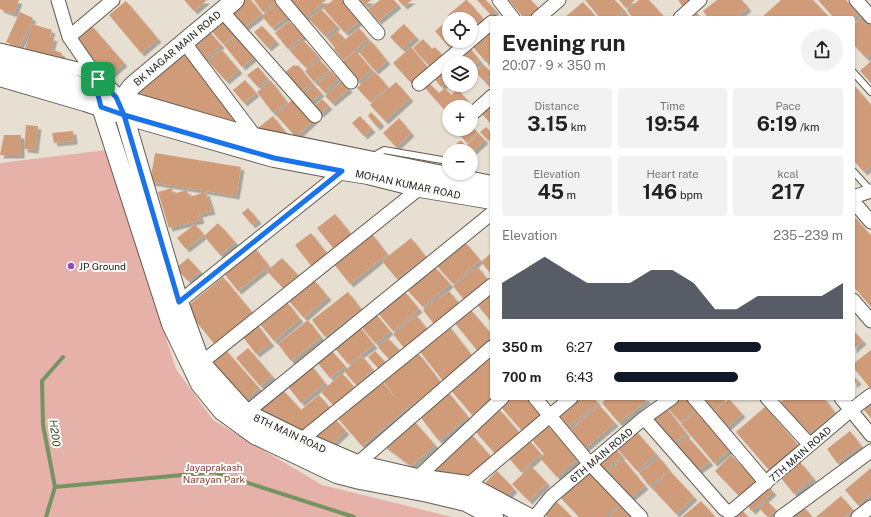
<!DOCTYPE html>
<meta charset="utf-8">
<style>
:root{--surface:#fff;--page:#f2f2f2;--text:#222;--muted:#767676;--accent:#111827}
body{margin:0;font-family:"Public Sans",sans-serif;background:var(--page);color:var(--text);height:100vh;display:flex;flex-direction:column;font-size:15px;white-space:nowrap}
*{box-sizing:border-box;margin:0}
p{font-size:13px;color:var(--muted)}
.icon{flex:none;width:22px;height:22px;fill:none;stroke:currentColor;stroke-width:2;stroke-linecap:round;stroke-linejoin:round}
.map{position:relative;flex:1;overflow:hidden}
.side{position:absolute;left:490px;top:16px;width:365px;height:384px;display:flex;flex-direction:column;background:var(--surface);border-radius:4px;box-shadow:0 1px 3px #0004}
.side>*{flex:none}
.buttons{position:absolute;left:442px;top:12px;display:grid;gap:8px}
.buttons a{display:grid;place-items:center;width:36px;height:36px;border-radius:50%;background:var(--surface);box-shadow:0 1px 3px #0004;font-size:20px}
.pin{position:absolute;display:grid;place-items:center;width:34px;height:34px;color:#fff;margin:-17px;border-radius:8px;box-shadow:0 2px 6px #0006}
.round{display:grid;place-items:center;flex:none;width:42px;height:42px;border-radius:21px;background:var(--page)}
.headline{display:flex;align-items:center;justify-content:space-between;height:68px;padding:0 12px}
h1{font-size:22px;font-weight:700;line-height:30px}
.stats{display:grid;grid-template-columns:repeat(3,1fr);gap:6px;height:68px;padding:4px 12px}
.stats div{display:grid;align-content:center;border-radius:4px;background:var(--page);text-align:center}
.stats b{font-size:20px;font-weight:700}
.stats small{font-size:11px;font-weight:400}
.stats p{font-size:11px}
.chart{height:112px;padding:8px 12px}
.chart p{display:flex;justify-content:space-between}
.chart svg{width:100%;height:72px;margin-top:4px;fill:var(--accent);opacity:.7}
ul{padding:0 12px;list-style:none;font-size:13px}
li{display:grid;grid-template-columns:64px 48px 1fr;align-items:center;height:30px}
li i{height:10px;border-radius:5px;background:var(--accent)}
.map>svg:first-child{display:block}
.green{fill:#e5b1a9}
.lines{fill:none;stroke-linecap:round;stroke-linejoin:round}
.stream{stroke:#769362;stroke-width:4}
.building{fill:#d09b79;filter:url(#shadow)}
.lane-casing{stroke:#635c51;stroke-width:8}
.street-casing{stroke:#635c51;stroke-width:15}
.secondary-casing{stroke:#635c51;stroke-width:20}
.lane{stroke:#fff;stroke-width:6}
.street{stroke:#fff;stroke-width:13}
.secondary{stroke:#fff;stroke-width:18}
.route-casing{stroke:#fff;stroke-width:8}
.route{stroke:#1a73e8;stroke-width:5}
.poi-dot{fill:#914cc0;stroke:#fff;stroke-width:1.5}
.labels{text-anchor:middle;dominant-baseline:central;stroke-width:4;stroke-linejoin:round;paint-order:stroke}
.street-label{font-size:10px;fill:#1e1c17;stroke:#fff}
.poi-label{font-size:10px;fill:#1e1c17;stroke:#fff;text-anchor:start}
.park-label{font-size:10px;fill:#883a32;stroke:#fff}
.water-label{font-size:11px;font-style:italic;fill:#2a4711;stroke:#fff}
</style>
<div class="map">
<svg width="871" height="517" viewBox="0 0 871 517">
<defs>
<filter id="shadow"><feDropShadow dx="3.5" dy="3.5" stdDeviation="0" flood-color="#0004"/></filter>
</defs>
<rect width="100%" height="100%" fill="#e7dfd2"/>
<!-- green -->
<path class="green" d="M106 150 176 369 213 420 322 485 452 517H0V163Z"/>
<g class="lines">
<!-- stream -->
<path class="stream" d="M55 487 214 472 354 517
M46 517 55 487 43 425 42 381 63 357"/>
</g>
<!-- building -->
<path class="building" d="M0 0H19L14 14 0 9Z
M184 0H207L194 11Z
M238 0H251L262 14 245 27 229 7Z
M254 0H277V1L263 12Z
M290 0H326L305 18Z
M333 0H348L363 18 345 33 323 8Z
M360 0H371L365 5Z
M380 0H394L398 5 378 21 368 9Z
M398 0H412L404 6Z
M466 0H467L486 22 471 34V19H451L448 15Z
M477 0H486L496 11 491 15Z
M509 0H531L541 11 533 18H524Z
M585 0H615L624 10 614 18H600Z
M619 0H635L626 8Z
M639 0H649L665 18H633L627 10Z
M678 0H691L683 7Z
M717 0H742L748 8 736 18H708L703 11Z
M781 0H813L830 18H761Z
M818 0H846L858 14 854 18H834Z
M126 1 158 39 141 53 109 15Z
M583 2 597 18H564Z
M278 3 288 16 272 28 262 16Z
M321 9 337 26 325 36 309 19Z
M20 12 33 18 19 48 6 42Z
M625 12 631 18H618Z
M697 13 702 18H691Z
M863 16 871 26V53L866 58 853 44V25Z
M222 17 236 33 223 44 209 28Z
M449 19V41H456L449 47 435 31Z
M289 21 303 36 288 49 275 33Z
M32 24 52 30 50 37 54 38 51 49 62 53 60 60 25 49Z
M90 24 124 63 108 77 74 38Z
M404 24 416 37 402 49 390 37Z
M262 26 276 41 268 48 254 32Z
M206 28 221 45 205 59 190 41Z
M359 28 368 39 343 60 334 49Z
M337 31 345 39 335 48 328 39Z
M492 31V56L486 62 472 46Z
M236 36 253 58 242 67 224 45Z
M423 39 432 49 435 47 444 57 431 68 413 48Z
M303 40 318 56 306 68 290 51Z
M371 41 387 61 375 71 359 52Z
M468 46 480 61 473 66 471 63H470L461 52Z
M411 47 429 69 412 84 393 63Z
M182 49 242 125 191 113 131 89Z
M221 49 239 70 226 81 208 61Z
M356 51 372 70 358 82 342 62Z
M319 59 329 70 314 82 305 71Z
M871 61V83L860 71Z
M483 64 492 74 484 81 475 71Z
M294 65 296 66 298 65 312 83 300 93 283 74Z
M449 65V77L443 70Z
M258 67 268 79 258 87 247 75Z
M331 71 338 79 324 92 317 84Z
M375 72 388 87 370 102 357 88Z
M441 73 448 82 441 87 434 78Z
M492 78V90L486 83Z
M245 80 256 93 244 103 233 90Z
M271 81 287 102 273 113 257 92Z
M342 81 349 89 332 103 325 96Z
M396 82 410 98 385 121 370 105Z
M430 84 439 93 445 88 451 95 457 89 472 105 469 107H449V115L425 88Z
M853 84 871 105V166L864 172 853 160Z
M314 85 321 93 310 103 303 95Z
M294 98 314 120 296 137 276 115Z
M322 99 329 106 320 114 314 107Z
M491 106 492 107V125L482 114Z
M371 112 381 123 377 127 368 116Z
M273 116 286 133 277 140 265 137 258 128Z
M360 116 372 129 364 136 352 123Z
M399 118 411 133 396 147 383 133Z
M26 125 38 126 35 150 24 149Z
M471 126 478 133 467 143 459 134 464 129H471Z
M486 127 492 133V136L488 140 480 132Z
M73 131 74 141 54 143 52 133Z
M479 134 485 140 471 153V151H463L456 144 461 140 466 146Z
M4 135H21V155H0Z
M155 153 241 167 236 196 150 182Z
M172 188 173 194 187 190 189 197 206 192 212 211 199 214 201 220 169 228 158 192Z
M248 208 258 220 252 225 242 213Z
M335 214 351 234 334 249 317 228Z
M853 215 871 236V307L853 286Z
M218 223 235 242 220 255 204 236Z
M195 224 204 235 186 249 177 238Z
M311 233 328 255 312 267 295 245Z
M371 233 387 254 350 284 333 263Z
M411 238 426 257 397 279 382 261Z
M465 242 480 260 453 284 437 266Z
M254 247 269 266 238 291 223 272Z
M492 252V275L481 262Z
M188 258 200 271 188 281 176 268Z
M282 258 298 275 283 288 267 271Z
M435 267 450 284 423 307 408 291Z
M478 267 489 282 465 301 453 286Z
M223 277 255 316 217 347 185 308Z
M314 280 328 297 304 318 289 301Z
M492 290V323L476 303Z
M404 291 419 309 393 331 378 313Z
M449 291 459 304 434 324 423 310Z
M348 292 361 309 325 337 312 320Z
M287 302 300 319 274 341 260 324Z
M470 309 492 335V344L480 354 454 322Z
M373 311 390 331 376 344 359 324Z
M416 315 427 329 404 348 393 334Z
M308 320 321 337 291 361 278 344Z
M255 322 271 343 256 354 240 333Z
M448 325 473 357 443 381 418 349Z
M360 327 374 345 348 364 334 347Z
M853 330 863 341 853 350Z
M388 338 399 350 389 359 378 347Z
M222 346 259 388 240 405 203 363Z
M248 348 272 376 260 386 236 358Z
M330 349 345 366 330 378 316 361Z
M871 350V387L870 388 853 367V364Z
M375 351 386 363 379 369 368 357Z
M419 354 441 383 405 410 362 446 335 415 379 378 400 403 383 381Z
M492 354V398L472 415 449 388Z
M362 356 373 370 356 385 344 371Z
M310 364 325 383 301 403 286 384Z
M342 373 354 387 334 406 321 392Z
M853 375 858 381 853 385Z
M282 389 301 410 319 395 331 409 298 436 260 410Z
M447 391 468 417 439 441 418 414Z
M508 398H530L545 414 524 433 500 406Z
M574 398H594L598 403 567 428 555 413Z
M607 398H646L647 400 619 423 602 403Z
M679 398H692L699 407 680 422 667 407Z
M702 398H728L714 411Z
M786 398H824L835 413 805 437 779 403Z
M729 399 742 414 724 430 711 414Z
M871 404V418L864 410Z
M599 405 615 423 582 451 567 433Z
M665 406 687 434 673 443 651 419Z
M765 407 798 445 769 470 736 432Z
M700 408 733 447 714 463 681 424Z
M500 410 522 436 498 457 475 431Z
M332 416 346 431 326 450 312 434Z
M413 420 435 445 411 466 383 445Z
M548 426 578 458 557 477 540 458 544 454 532 440Z
M634 429 656 454 637 471 615 446Z
M850 431 861 446 837 463 827 449Z
M470 433 495 461 468 482 429 470Z
M687 436 710 462 696 472 674 449Z
M528 439 541 454 521 472 508 457Z
M614 447 622 456 603 473 595 464Z
M731 455 758 483 742 499 715 471Z
M659 457 669 470 649 486 639 473Z
M623 459 645 486 627 501 605 475Z
M800 462 813 478 794 494 781 478Z
M531 466 547 483 529 501 512 484Z
M871 468V494L858 505 845 490Z
M587 469 619 503 605 517H579L559 496Z
M497 471 514 489 504 499 481 487Z
M670 471 694 497 676 514 652 488Z
M767 485 773 492 752 511 746 504Z
M841 496 853 510 844 517H816Z
M701 501 715 517H682Z
M767 501 776 510 768 517 759 508Z
M557 502 572 517H547L544 513Z
M620 505 633 517H609Z
M802 505 812 517H786Z
M743 511 748 517H736Z"/>
<g class="lines">
<!-- lane casing -->
<g class="lane-casing">
<path id="lane" d="M853 72 871 92
M375 159 377 154 384 150 442 160
M853 171 871 191"/>
</g>
<!-- street casing -->
<g class="street-casing">
<path id="street" d="M58 0 69 37 96 76
M282 0 351 82
M350 0 378 33
M499 0 513 18
M856 0 871 17
M222 11 315 116
M538 18 559 0
M680 18 700 0
M69 37 113 0
M471 40 492 22
M184 42 255 136
M0 50 94 73
M419 84 470 41
M471 115 492 96
M853 197 871 191
M853 201 871 222
M853 300 871 321
M179 302 343 171
M201 363 420 188
M535 398 590 464 641 517
M694 398 766 483
M767 398 810 445
M841 398 871 435
M246 413 492 213
M644 418 724 509 729 512 733 510 851 410 871 395
M301 440 492 285
M357 464 492 347
M417 478 502 398
M468 485 571 398
M536 517 538 513 551 497 644 418 672 398
M781 517 871 451
M858 517 871 507"/>
</g>
<!-- secondary casing -->
<g class="secondary-casing">
<path id="secondary" d="M0 61 116 97 250 136 492 185
M0 77 85 102 124 115 274 158 343 171 368 175 420 188 492 200
M98 79 116 97 124 115 179 302 201 363 246 413 301 440 357 464 417 478 468 485 528 517
M98 79 97 91 101 107 171 324 200 384 222 411 255 435 337 474 360 480 428 493 466 502 494 517
M122 99 132 86 235 0"/>
</g>
<!-- lane -->
<use href="#lane" class="lane"/>
<!-- street -->
<use href="#street" class="street"/>
<!-- secondary -->
<use href="#secondary" class="secondary"/>
</g>
<g class="lines">
<!-- route casing -->
<g class="route-casing">
<path id="route" d="M98 79 97 91 101 107 124 115 274 158 342 171 179 302 124 115 116 97 98 79"/>
</g>
<!-- route -->
<use href="#route" class="route"/>
</g>
<!-- markers -->
<circle class="poi-dot" cx="71" cy="266" r="4"/>
<g class="labels">
<!-- street labels -->
<g class="street-label">
<text transform="translate(177 48) rotate(-40)">BK NAGAR MAIN ROAD</text>
<text transform="translate(408 184) rotate(12)">MOHAN KUMAR ROAD</text>
<text transform="translate(290 433) rotate(25)">8TH MAIN ROAD</text>
<text transform="translate(800 454) rotate(-41)">7TH MAIN ROAD</text>
<text transform="translate(601 455) rotate(-40)">6TH MAIN ROAD</text>
</g>
<!-- poi labels -->
<g class="poi-label">
<text x="79" y="266">JP Ground</text>
</g>
<!-- park labels -->
<g class="park-label">
<text x="214" y="467">Jayaprakash<tspan x="214" dy="12">Narayan Park</tspan></text>
</g>
<!-- water labels -->
<g class="water-label">
<text transform="translate(55 433) rotate(82)">H200</text>
</g>
</g>
</svg>
<div class="buttons">
<a><svg class="icon" aria-label="locate" viewBox="0 0 24 24"><circle cx="12" cy="12" r="6"/><path d="M12 2v4M12 18v4M2 12h4M18 12h4"/></svg></a>
<a><svg class="icon" aria-label="layers" viewBox="0 0 24 24"><path d="M12 4l9 5-9 5-9-5zM3 14l9 5 9-5"/></svg></a>
<a>+</a>
<a>−</a>
</div>
<div class="pin" style="left:98px;top:79px;background:#1e9e55"><svg class="icon" aria-label="arrive" viewBox="0 0 24 24"><path d="M6 21V4h12l-3 4 3 4H6"/></svg></div>
<section class="side">
<div class="headline"><div><h1>Evening run</h1><p>20:07 · 9 × 350 m</p></div><a class="round"><svg class="icon" aria-label="share" viewBox="0 0 24 24"><path d="M12 15V3M7 8l5-5 5 5M5 13v7h14v-7"/></svg></a></div>
<div class="stats">
<div><p>Distance</p><b>3.15<small> km</small></b></div>
<div><p>Time</p><b>19:54</b></div>
<div><p>Pace</p><b>6:19<small> /km</small></b></div>
</div>
<div class="stats">
<div><p>Elevation</p><b>45<small> m</small></b></div>
<div><p>Heart rate</p><b>146<small> bpm</small></b></div>
<div><p>kcal</p><b>217</b></div>
</div>
<div class="chart"><p><span>Elevation</span>235–239 m</p>
<svg viewBox="0 0 160 44" preserveAspectRatio="none"><path d="M0 44V22L10 14L20 6L30 14L40 22L50 22L60 22L70 14L80 14L90 22L100 38L110 38L120 30L130 30L140 30L150 30L160 22V44z"/></svg>
</div>
<ul>
<li><b>350 m</b>6:27<i style="width:64%"></i></li>
<li><b>700 m</b>6:43<i style="width:54%"></i></li>
</ul>
</section>
</div>
